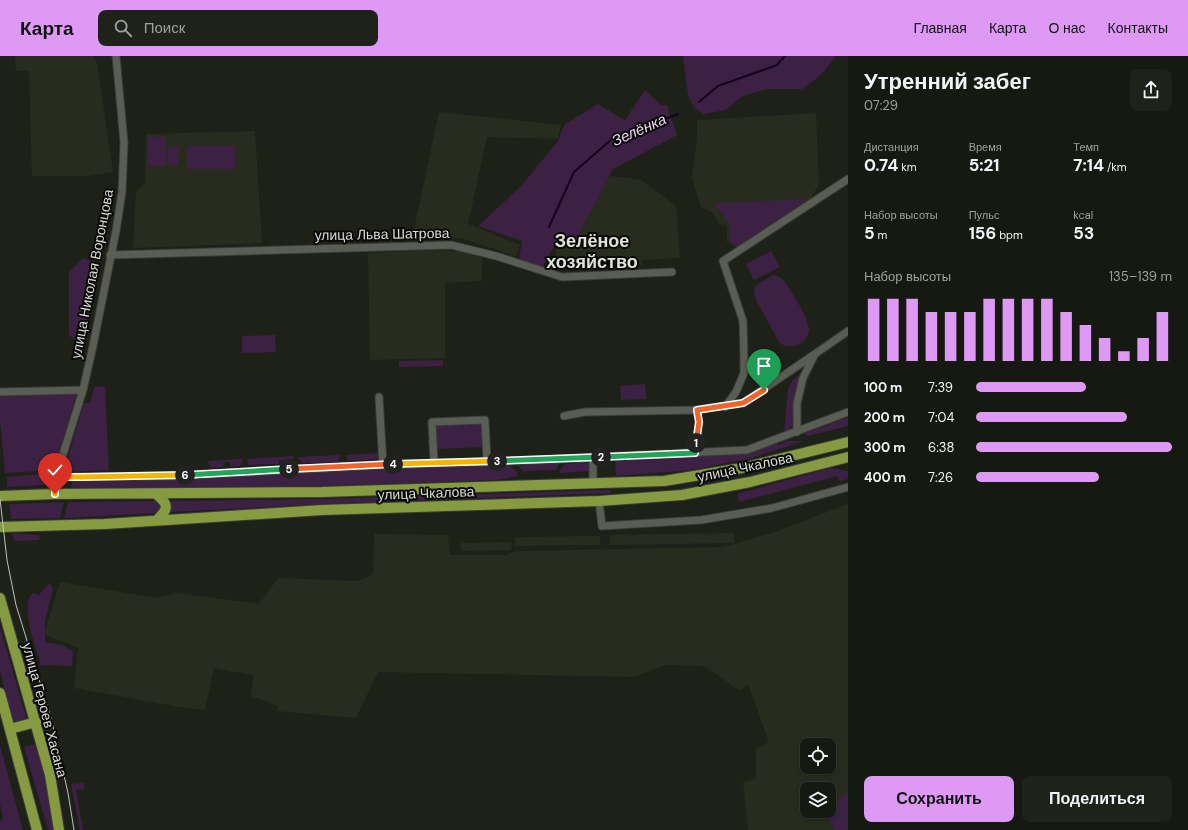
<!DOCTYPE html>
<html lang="ru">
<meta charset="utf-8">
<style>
:root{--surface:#161912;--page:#1f221b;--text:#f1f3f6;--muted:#9ea09f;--line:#353832;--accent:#dd99f3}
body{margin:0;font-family:"DM Sans",sans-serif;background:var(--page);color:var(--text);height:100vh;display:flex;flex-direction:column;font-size:15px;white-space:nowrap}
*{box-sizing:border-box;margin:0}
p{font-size:13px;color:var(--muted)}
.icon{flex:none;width:22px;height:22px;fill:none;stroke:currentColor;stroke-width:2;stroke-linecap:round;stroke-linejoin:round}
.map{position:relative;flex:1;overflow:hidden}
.details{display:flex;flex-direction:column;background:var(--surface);width:340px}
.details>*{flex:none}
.fabs{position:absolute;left:800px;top:682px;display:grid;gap:8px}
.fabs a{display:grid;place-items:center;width:36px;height:36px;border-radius:8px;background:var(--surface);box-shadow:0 2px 6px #0003,0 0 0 1px var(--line);font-size:20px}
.pin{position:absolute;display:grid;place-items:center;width:34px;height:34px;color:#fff;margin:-41px -17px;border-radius:50% 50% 50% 0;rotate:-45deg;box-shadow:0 0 4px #0007}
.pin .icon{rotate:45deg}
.km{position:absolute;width:20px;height:20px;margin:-10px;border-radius:50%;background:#222;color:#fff;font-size:11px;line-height:20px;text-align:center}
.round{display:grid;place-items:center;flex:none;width:42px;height:42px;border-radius:8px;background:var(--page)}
.head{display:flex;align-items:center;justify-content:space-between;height:68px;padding:0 16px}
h1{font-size:22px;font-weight:700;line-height:30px}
.stats{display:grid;grid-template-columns:repeat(3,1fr);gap:6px;height:68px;padding:4px 16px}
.stats div{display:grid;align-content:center}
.stats b{font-size:17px;font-weight:700}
.stats small{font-size:11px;font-weight:400}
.stats p{font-size:11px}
.chart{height:112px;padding:8px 16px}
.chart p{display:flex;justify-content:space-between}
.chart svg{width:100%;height:72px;margin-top:4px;stroke:var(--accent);stroke-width:6}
.button{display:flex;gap:8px;margin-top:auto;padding:8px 16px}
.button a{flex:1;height:46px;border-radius:8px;background:var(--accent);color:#111;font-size:16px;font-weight:700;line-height:46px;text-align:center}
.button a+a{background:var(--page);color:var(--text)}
ul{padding:0 16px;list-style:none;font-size:13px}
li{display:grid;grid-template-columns:64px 48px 1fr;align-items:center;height:30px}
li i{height:10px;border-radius:5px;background:var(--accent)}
header{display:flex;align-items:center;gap:24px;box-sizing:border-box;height:56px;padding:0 20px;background:var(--accent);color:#111}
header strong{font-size:19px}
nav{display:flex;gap:22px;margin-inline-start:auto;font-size:14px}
.search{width:280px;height:36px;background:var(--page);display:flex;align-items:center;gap:10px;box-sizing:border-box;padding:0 14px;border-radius:8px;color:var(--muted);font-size:15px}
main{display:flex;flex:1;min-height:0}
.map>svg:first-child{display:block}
.built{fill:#282c1e;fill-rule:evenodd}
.green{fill:#3c2144}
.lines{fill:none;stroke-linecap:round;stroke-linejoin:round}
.stream{stroke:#17001f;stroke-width:2}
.street-casing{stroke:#3a3c36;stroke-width:9}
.primary-casing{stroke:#3a3c36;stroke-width:12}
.street{stroke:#5a5d53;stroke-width:7}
.primary{stroke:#869b41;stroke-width:10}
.tram{stroke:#bec0b9;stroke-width:1}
.split-1-casing{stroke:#fff;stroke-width:8}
.split-2-casing{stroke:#fff;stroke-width:8}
.split-3-casing{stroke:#fff;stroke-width:8}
.split-4-casing{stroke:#fff;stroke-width:8}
.split-5-casing{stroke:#fff;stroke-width:8}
.split-6-casing{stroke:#fff;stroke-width:8}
.split-7-casing{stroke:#fff;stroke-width:8}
.split-8-casing{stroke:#fff;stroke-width:8}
.split-1{stroke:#f0652b;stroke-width:5}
.split-2{stroke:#22a559;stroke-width:5}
.split-3{stroke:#22a559;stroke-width:5}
.split-4{stroke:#f5b400;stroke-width:5}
.split-5{stroke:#f0652b;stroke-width:5}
.split-6{stroke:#22a559;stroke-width:5}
.split-7{stroke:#f5b400;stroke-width:5}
.split-8{stroke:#f5b400;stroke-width:5}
.labels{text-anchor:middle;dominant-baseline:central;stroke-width:4;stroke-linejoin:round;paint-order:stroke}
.street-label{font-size:14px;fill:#d8dad4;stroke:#090a07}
.water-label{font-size:15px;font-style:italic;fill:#eed6f6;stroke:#090a07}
.district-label{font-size:18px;font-weight:bold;fill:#e0e3d8;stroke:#090a07}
</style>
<header>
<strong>Карта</strong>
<div class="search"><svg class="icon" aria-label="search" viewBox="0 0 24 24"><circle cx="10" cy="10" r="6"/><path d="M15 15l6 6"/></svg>Поиск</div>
<nav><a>Главная</a><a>Карта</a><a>О нас</a><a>Контакты</a></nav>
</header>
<main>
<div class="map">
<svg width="848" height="774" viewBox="0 0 848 774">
<rect width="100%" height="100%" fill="#1e2118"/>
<!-- built -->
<path class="built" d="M15 0H93L97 7 113 116 86 120H32L29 15H16Z
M439 56 561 69 558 83 487 81 468 168 520 189 516 200 460 182 412 183Z
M816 57 819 129 808 146 738 192 727 186V169L719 168 712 156 701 151 694 129 692 121 697 83V64Z
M255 75 262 187 133 192 136 136 145 127 146 78Z
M613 120 641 124 676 150 680 202 642 204V209L589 212H556V192L561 191 597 125Z
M438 194 462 195 482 200V225L445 227V302L370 304 368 197Z
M848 448V774H748L743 726 756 723V692L769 686 748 628 739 634 704 610 666 609 633 621 378 616 356 662 277 655 278 650 251 640 254 619 214 612 205 654 179 651 74 632 78 592 44 578 60 526 156 542 177 537 259 548 278 522 356 525 367 522 373 518 374 478 448 479 450 499H507L516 495 723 491 775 476ZM807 689H829V711H807ZM807 733H829V755H807Z
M734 477V487L610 489V479Z
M600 480V489L515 490V481Z
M511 486 512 494 461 495V487Z"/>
<!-- green -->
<path class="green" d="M683 0H836L821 19 802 33H768L759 35 741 41 726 54 704 58 693 51 688 39Z
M645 34 661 49H667L677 79 613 113 574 187 556 186 542 212 519 202 522 185 478 170 522 129 558 85 564 69 598 48 625 64Z
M148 81H166V110H148Z
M187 90H235V113H187Z
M168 91H179L178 109H168Z
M809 143 737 191 730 186 729 168 714 147Z
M771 195 780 211 754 224 746 208Z
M83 202 96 207 84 284C78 285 74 284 69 279V216Z
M773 219C776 220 778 220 781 222 789 229 810 265 809 274 808 289 789 295 779 286L756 244 754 234 756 229Z
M275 279 276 296 242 297V280Z
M443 304V310L399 311V305Z
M800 318 792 369 787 376 784 377 788 333 792 325Z
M645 328 646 343 621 344 620 330Z
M95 330 105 331 109 414 68 416 65 411 84 347H90Z
M77 337 54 414 5 417 0 364V338Z
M848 361V370L808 380 803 378Z
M483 366 484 391 435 393 434 368Z
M787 385H804L752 402 691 414 616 420 615 403 739 398 776 387 779 389Z
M380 397 378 403 351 405H348L346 399Z
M340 399 338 406 303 407 299 404V401Z
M294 400 290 408H287V404H279V408L248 409 247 403Z
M243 403 240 410 231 411 230 406 223 407V411L212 412 209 409 208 405Z
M578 404 589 407V415L560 417V414L565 408 577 407Z
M561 405 556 414 523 415 514 406Z
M488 407V410H510L517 416V420L497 424 322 430 71 432 73 424Z
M830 412 848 415V423L840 425 837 420 739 446 737 438Z
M53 417 50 426 43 429 7 431V421Z
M610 434 611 437 322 448 171 456V445L322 443Z
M155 445 161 450 159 456 156 457 64 462 68 446Z
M64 446 60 462 11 463 9 448Z
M12 477 39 479 40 484 16 485 14 484Z
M49 527 53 533 45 565V586L62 589 73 595 72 610 41 609C36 591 20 552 32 537L39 539Z
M0 571 26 661 24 664 16 666 12 664 0 614Z
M36 688 43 714 54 774H48L24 691Z
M0 690 23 774H0V766L3 761 0 748Z
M83 727 85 733 76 734 83 774H80L71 728Z
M848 736V774H835L823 755H829V749Z"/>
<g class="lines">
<!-- stream -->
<path class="stream" d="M699 46 718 30 777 9 785 0
M549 171 574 116 612 83 678 58"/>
<!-- street casing -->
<g class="street-casing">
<path id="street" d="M110 199 451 189 496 200 562 221 672 216
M0 336 83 334
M379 341 383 409
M725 351 736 336 744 317V300L743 265 723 205 848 123
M564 360 585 356 697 354 743 347 815 298
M797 376V347L803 322 815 298 848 275
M695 397 699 366 697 354
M434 407 432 366 485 364 487 405
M56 421 174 420 383 409 537 404 747 394 848 356
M593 428V401
M55 438 56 421 83 334 93 290 116 175 122 136 124 86 116 0
M599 445 602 470 701 464 772 452 848 431"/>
</g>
<!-- primary casing -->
<g class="primary-casing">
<path id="primary" d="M156 438C169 449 169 452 157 464
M0 440 55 438 322 436 664 425 742 412 848 386
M0 471 105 468 322 454 599 445 682 439 750 426 848 401
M0 542 50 719 59 774
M0 637 37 774
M10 673 36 666"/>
</g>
<!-- street -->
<use href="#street" class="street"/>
<!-- primary -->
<use href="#primary" class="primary"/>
<!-- tram -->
<path class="tram" d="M0 443 7 504 16 549 51 662 68 737 74 774"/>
</g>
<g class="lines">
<!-- split-1 casing -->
<g class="split-1-casing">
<path id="split-1" d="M696 387 699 366 697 354 743 347 764 334"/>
</g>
<!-- split-2 casing -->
<g class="split-2-casing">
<path id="split-2" d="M601 401 695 397 696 387"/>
</g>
<!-- split-3 casing -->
<g class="split-3-casing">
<path id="split-3" d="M497 405 601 401"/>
</g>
<!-- split-4 casing -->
<g class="split-4-casing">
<path id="split-4" d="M393 408 497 405"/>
</g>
<!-- split-5 casing -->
<g class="split-5-casing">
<path id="split-5" d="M289 413 393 408"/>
</g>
<!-- split-6 casing -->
<g class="split-6-casing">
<path id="split-6" d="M185 419 289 413"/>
</g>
<!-- split-7 casing -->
<g class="split-7-casing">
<path id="split-7" d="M81 421 185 419"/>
</g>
<!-- split-8 casing -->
<g class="split-8-casing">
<path id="split-8" d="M55 438 56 421H81"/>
</g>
<!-- split-1 -->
<use href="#split-1" class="split-1"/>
<!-- split-2 -->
<use href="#split-2" class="split-2"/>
<!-- split-3 -->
<use href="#split-3" class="split-3"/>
<!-- split-4 -->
<use href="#split-4" class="split-4"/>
<!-- split-5 -->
<use href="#split-5" class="split-5"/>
<!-- split-6 -->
<use href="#split-6" class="split-6"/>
<!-- split-7 -->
<use href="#split-7" class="split-7"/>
<!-- split-8 -->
<use href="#split-8" class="split-8"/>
</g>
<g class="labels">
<!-- street labels -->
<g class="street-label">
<text transform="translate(382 178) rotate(-1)">улица Льва Шатрова</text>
<text transform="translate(92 218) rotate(-79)">улица Николая Воронцова</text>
<text transform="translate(745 411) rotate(-12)">улица Чкалова</text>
<text transform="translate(426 437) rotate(-2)">улица Чкалова</text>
<text transform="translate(45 654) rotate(75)">улица Героев Хасана</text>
</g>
<!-- water labels -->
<g class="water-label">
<text transform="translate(639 74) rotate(-24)">Зелёнка</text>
</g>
<!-- district labels -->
<g class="district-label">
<text x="592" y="185">Зелёное<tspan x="592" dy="21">хозяйство</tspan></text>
</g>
</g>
</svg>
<div class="fabs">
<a><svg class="icon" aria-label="locate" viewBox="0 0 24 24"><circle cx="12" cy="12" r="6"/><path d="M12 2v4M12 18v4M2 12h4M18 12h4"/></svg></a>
<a><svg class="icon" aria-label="layers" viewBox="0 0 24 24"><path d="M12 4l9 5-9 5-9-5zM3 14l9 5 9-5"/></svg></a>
</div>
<div class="pin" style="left:764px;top:334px;background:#1e9e55"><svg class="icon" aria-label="arrive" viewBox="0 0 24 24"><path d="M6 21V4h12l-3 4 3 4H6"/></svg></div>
<div class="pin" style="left:55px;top:438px;background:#d93025"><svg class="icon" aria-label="check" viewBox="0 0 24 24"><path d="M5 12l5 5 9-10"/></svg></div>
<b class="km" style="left:696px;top:387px">1</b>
<b class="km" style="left:601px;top:401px">2</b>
<b class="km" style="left:497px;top:405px">3</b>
<b class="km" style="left:393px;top:408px">4</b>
<b class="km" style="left:289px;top:413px">5</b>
<b class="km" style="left:185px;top:419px">6</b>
</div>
<section class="details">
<div class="head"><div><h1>Утренний забег</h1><p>07:29</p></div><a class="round"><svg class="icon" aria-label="share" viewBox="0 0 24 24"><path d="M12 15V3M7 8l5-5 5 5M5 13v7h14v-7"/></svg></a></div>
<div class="stats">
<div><p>Дистанция</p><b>0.74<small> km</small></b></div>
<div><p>Время</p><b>5:21</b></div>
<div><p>Темп</p><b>7:14<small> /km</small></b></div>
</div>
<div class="stats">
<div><p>Набор высоты</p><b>5<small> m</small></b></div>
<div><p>Пульс</p><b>156<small> bpm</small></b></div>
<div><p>kcal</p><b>53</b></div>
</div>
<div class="chart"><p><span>Набор высоты</span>135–139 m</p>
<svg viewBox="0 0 160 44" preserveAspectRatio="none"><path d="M5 44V6M15 44V6M25 44V6M35 44V14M45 44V14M55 44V14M65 44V6M75 44V6M85 44V6M95 44V6M105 44V14M115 44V22M125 44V30M135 44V38M145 44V30M155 44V14"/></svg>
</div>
<ul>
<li><b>100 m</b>7:39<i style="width:56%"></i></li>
<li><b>200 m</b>7:04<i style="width:77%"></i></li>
<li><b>300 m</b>6:38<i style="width:100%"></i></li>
<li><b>400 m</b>7:26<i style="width:63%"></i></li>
</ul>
<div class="button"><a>Сохранить</a><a>Поделиться</a></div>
</section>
</main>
